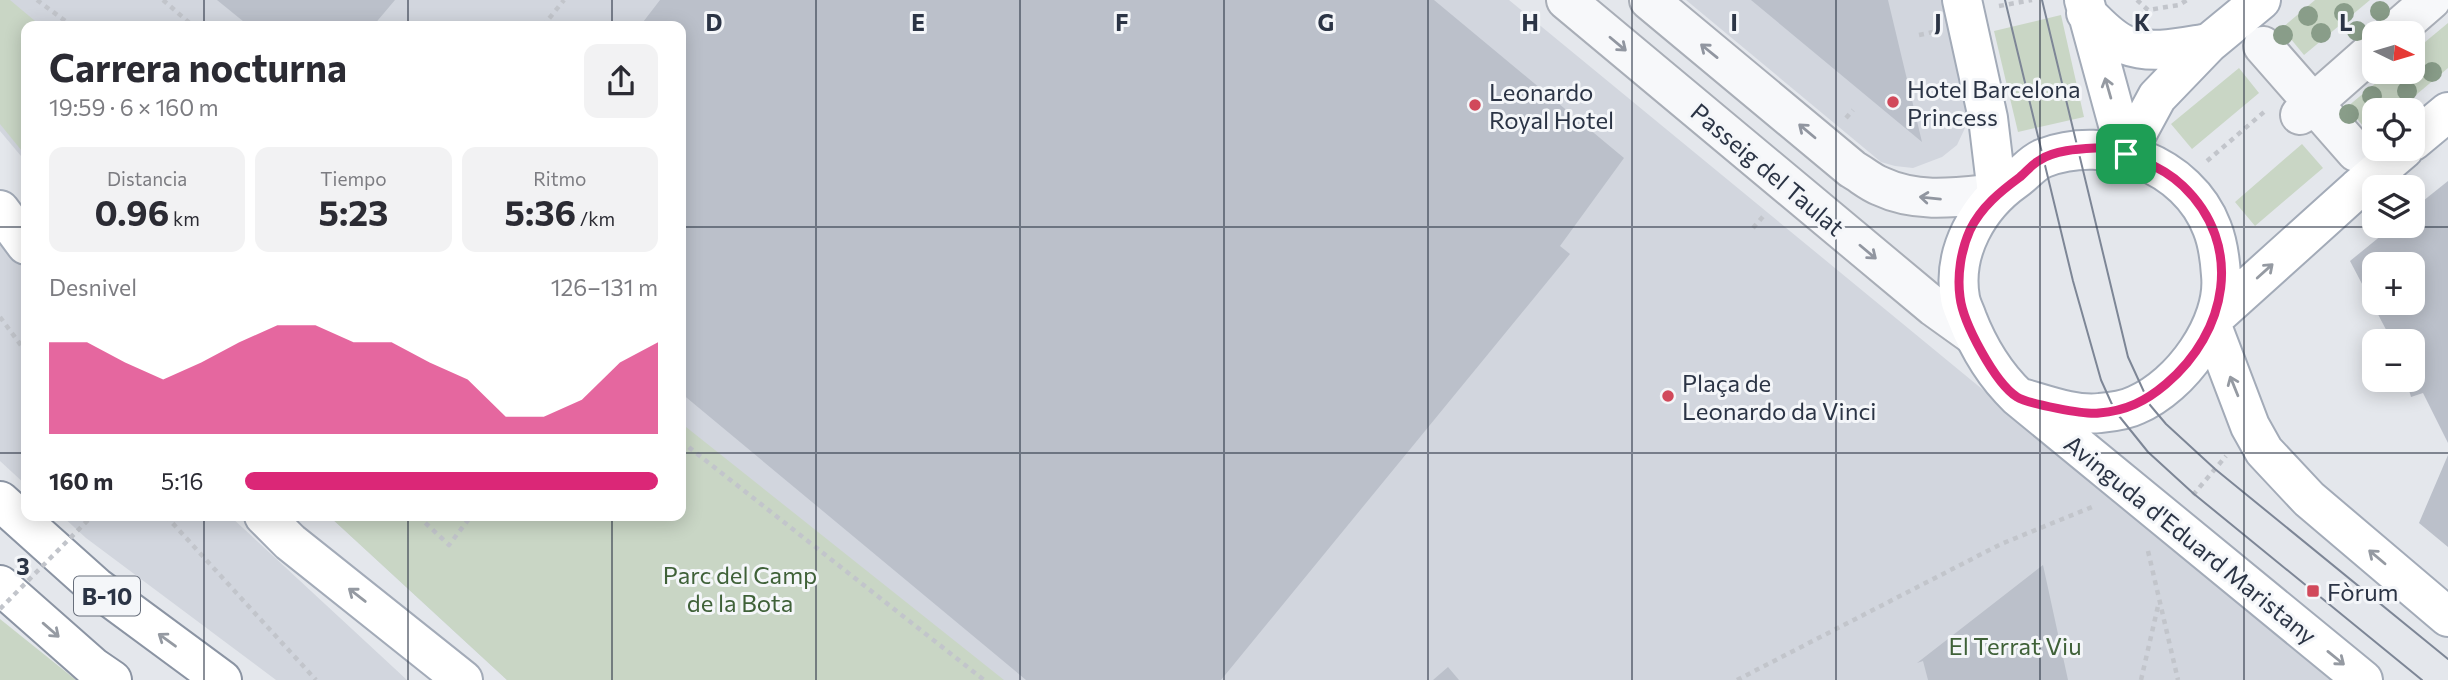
<!DOCTYPE html>
<html lang="es">
<meta charset="utf-8">
<style>
:root{--surface:#fff;--page:#f2f2f3;--text:#2b2b33;--muted:#7c7c81;--accent:#db2777}
body{margin:0;font-family:Commissioner,sans-serif;background:var(--page);color:var(--text);height:100vh;display:flex;flex-direction:column;font-size:26px;white-space:nowrap}
*{box-sizing:border-box;margin:0}
p{font-size:23px;color:var(--muted)}
.icon{flex:none;width:38px;height:38px;fill:none;stroke:currentColor;stroke-width:2;stroke-linecap:round;stroke-linejoin:round}
.map{position:relative;flex:1;overflow:hidden}
.drawer{position:absolute;left:21px;top:21px;width:665px;height:500px;display:flex;flex-direction:column;background:var(--surface);border-radius:14px;box-shadow:0 4px 18px #0003}
.drawer>*{flex:none}
.needle{width:46px;rotate:95deg}
.tools{position:absolute;left:2362px;top:21px;display:grid;gap:14px}
.tools a{display:grid;place-items:center;width:63px;height:63px;border-radius:14px;background:var(--surface);box-shadow:0 4px 18px #0003;font-size:35px}
.pin{position:absolute;display:grid;place-items:center;width:60px;height:60px;color:#fff;margin:-30px;border-radius:14px;box-shadow:0 4px 10px #0006}
.round{display:grid;place-items:center;flex:none;width:74px;height:74px;border-radius:14px;background:var(--page)}
.summary{display:flex;align-items:center;justify-content:space-between;height:119px;padding:0 28px}
h1{font-size:38px;font-weight:700;line-height:52px}
.figures{display:grid;grid-template-columns:repeat(3,1fr);gap:10px;height:119px;padding:7px 28px}
.figures div{display:grid;align-content:center;border-radius:14px;background:var(--page);text-align:center}
.figures b{font-size:35px;font-weight:700}
.figures small{font-size:19px;font-weight:400}
.figures p{font-size:19px}
.chart{height:196px;padding:14px 28px}
.chart p{display:flex;justify-content:space-between}
.chart svg{width:100%;height:126px;margin-top:7px;fill:var(--accent);opacity:.7}
ul{padding:0 28px;list-style:none;font-size:23px}
li{display:grid;grid-template-columns:112px 84px 1fr;align-items:center;height:52px}
li i{height:18px;border-radius:9px;background:var(--accent)}
.map>svg:first-child{display:block}
.built{fill:#d2d6de}
.green{fill:#c9d6c5}
.building{fill:#bbc0ca;fill-rule:evenodd}
.lines{fill:none;stroke-linecap:round;stroke-linejoin:round}
.minor-casing{stroke:#a9aeb7;stroke-width:42}
.major-casing{stroke:#a3abb8;stroke-width:42}
.highway-casing{stroke:#8b94a3;stroke-width:42}
.path{stroke:#c2c5cb;stroke-width:4.5;stroke-dasharray:5 5;stroke-linecap:butt}
.minor{stroke:#f7f8fa;stroke-width:38}
.major{stroke:#fff;stroke-width:38}
.highway{stroke:#fff;stroke-width:38}
.tram{stroke:#7d8696;stroke-width:2}
.path-bridge{stroke:#c2c5cb;stroke-width:4.5;stroke-dasharray:5 5;stroke-linecap:butt}
.tree{fill:#899d89}
.oneway{stroke:#9196a0}
.oneway2{stroke:#959aa2}
.route-casing{stroke:#fff;stroke-width:14}
.route{stroke:#db2777;stroke-width:9}
.grid{fill:none;stroke:#2b3445;stroke-width:2;stroke-opacity:0.55}
.poi-dot{fill:#d1495b;stroke:#f4f6f9;stroke-width:2.5}
.labels{text-anchor:middle;dominant-baseline:central;stroke-width:6;stroke-linejoin:round;paint-order:stroke}
.shield{fill:#f4f6f9;stroke:#676e7b;stroke-width:2}
.shield-label{font-size:23px;font-weight:bold;fill:#2b3445}
.poi-label{font-size:24px;fill:#2b3445;stroke:#f4f6f9;text-anchor:start}
.street-label{font-size:24px;fill:#2b3445;stroke:#f4f6f9}
.park-label{font-size:24px;fill:#3f6138;stroke:#f4f6f9}
.grid-label{font-size:23px;text-anchor:middle;font-weight:bold;fill:#2b3445;stroke:#f4f6f9;stroke-width:6;stroke-linejoin:round;paint-order:stroke}
</style>
<div class="map">
<svg width="2448" height="680" viewBox="0 0 2448 680">
<rect width="100%" height="100%" fill="#e4e7ec"/>
<!-- built -->
<path class="built" d="M0 0H1509L2336 680H507L329 516H681V26H26V162L0 131Z
M1686 0H1941L1969 105 1965 128 1957 145 1942 157 1913 168 1895 166 1881 162Z
M0 238 26 269V485L0 461Z
M62 516H230L407 680H276L86 538Z"/>
<!-- green -->
<path class="green" d="M0 0H10L41 26H26V156L0 124Z
M2315 0H2370L2304 55 2282 28Z
M2061 15 2084 117 2018 132 1994 31Z
M2448 23V68L2398 110H2375V130L2370 134 2347 107 2389 72H2413V52Z
M2239 68 2259 93 2192 149 2171 124Z
M2302 144 2323 168 2255 226 2235 202Z
M681 423 1004 680H507L329 516H681Z
M0 619 76 680H0Z"/>
<!-- building -->
<path class="building" d="M217 0H395L373 26H249Z
M660 0H1434L1624 158 1560 246 1570 254 1221 680H1026L681 393V26H640Z
M1751 0H1888L1922 142 1822 59Z
M2448 181V443L2423 393 2411 397 2406 380H2413V341H2392L2350 261 2393 226H2413V209ZM2375 264H2413V303H2375Z
M2448 455V547L2419 523Z
M2043 565 2068 680H1928L1923 661 1917 663Z
M1448 667 1459 680H1433Z"/>
<g class="lines">
<!-- minor casing -->
<g class="minor-casing">
<path id="minor" d="M1566 0 1934 307 1973 335
M1649 0 1852 169C1861 174 1870 182 1880 186 1918 204 1958 197 1997 193
M2393 33 2431 0
M2263 46 2356 152
M2300 115 2375 49"/>
</g>
<!-- major casing -->
<g class="major-casing">
<path id="major" d="M1962 0 1988 118 1997 193
M2084 0 2126 154
M2086 13C2098 24 2110 39 2126 45 2152 55 2183 47 2209 43
M2413 141 2448 112
M2126 154 2157 97 2209 43 2261 0
M0 210 26 245
M2215 317 2357 189 2404 149
M2212 326 2250 426 2264 451 2309 499 2448 617
M2018 397C2044 404 2073 416 2100 413 2112 412 2126 410 2136 405 2181 386 2226 324 2221 275 2220 259 2218 243 2212 228 2188 164 2106 134 2044 158 2033 162 2025 173 2015 180 1978 206 1952 252 1960 298 1961 305 1965 312 1967 318 1979 349 1994 374 2018 397L2363 680
M264 516 290 542 463 680"/>
</g>
<!-- highway casing -->
<g class="highway-casing">
<path id="highway" d="M0 501 96 587 222 680
M0 585 93 667 112 680"/>
</g>
<!-- path -->
<path class="path" d="M37 0 72 26
M163 0 193 26
M2137 0 2148 10 2179 5 2187 0
M1999 6 2032 0
M543 26 564 0
M1919 35 1933 32
M1846 118 1853 110
M2207 161 2264 112
M1753 228 1766 213
M0 317 26 352
M681 441 984 680
M2193 495 2226 456
M166 516 316 680
M418 516 449 545 471 516
M2148 551 2178 680
M1737 680 2001 544 2092 507
M2141 680 2158 606"/>
<!-- minor -->
<use href="#minor" class="minor"/>
<!-- major -->
<use href="#major" class="major"/>
<!-- highway -->
<use href="#highway" class="highway"/>
<!-- tram -->
<path class="tram" d="M2005 0 2073 281 2101 380 2115 411 2148 452 2194 494 2422 680
M2042 0 2128 357 2150 405 2166 424 2215 469 2448 659"/>
<!-- path-bridge -->
<path class="path-bridge" d="M0 609 92 516"/>
</g>
<!-- trees -->
<g class="tree">
<circle cx="2380" cy="11" r="10"/>
<circle cx="2344" cy="13" r="10"/>
<circle cx="2308" cy="16" r="10"/>
<circle cx="2357" cy="31" r="10"/>
<circle cx="2321" cy="33" r="10"/>
<circle cx="2283" cy="35" r="10"/>
<circle cx="2432" cy="72" r="10"/>
<circle cx="2407" cy="91" r="10"/>
<circle cx="2372" cy="96" r="10"/>
<circle cx="2349" cy="114" r="10"/>
</g>
<!-- one-way arrows -->
<defs><path id="oneway-shaft" d="M-6 0H5M1.5-3L5.5 0L1.5 3" fill="none" stroke-width="1.6" stroke-linecap="round" stroke-linejoin="round" transform="scale(1.75)"/></defs>
<g class="oneway">
<use href="#oneway-shaft" transform="translate(1618 44) rotate(40)"/>
<use href="#oneway-shaft" transform="translate(1709 51) rotate(-141)"/>
<use href="#oneway-shaft" transform="translate(1807 131) rotate(-140)"/>
<use href="#oneway-shaft" transform="translate(1930 198) rotate(-174)"/>
<use href="#oneway-shaft" transform="translate(1868 252) rotate(40)"/>
</g>
<g class="oneway2">
<use href="#oneway-shaft" transform="translate(2108 88) rotate(-106)"/>
<use href="#oneway-shaft" transform="translate(2265 271) rotate(-42)"/>
<use href="#oneway-shaft" transform="translate(2234 386) rotate(-112)"/>
<use href="#oneway-shaft" transform="translate(2377 557) rotate(-140)"/>
<use href="#oneway-shaft" transform="translate(357 595) rotate(-142)"/>
<use href="#oneway-shaft" transform="translate(51 630) rotate(41)"/>
<use href="#oneway-shaft" transform="translate(167 640) rotate(-144)"/>
<use href="#oneway-shaft" transform="translate(2336 658) rotate(39)"/>
</g>
<g class="lines">
<!-- route casing -->
<g class="route-casing">
<path id="route" d="M2097 148C2128 155 2159 163 2183 186 2245 245 2227 333 2166 384 2146 401 2126 411 2099 413 2086 415 2028 404 2017 397 1995 383 1963 323 1960 297 1957 275 1961 250 1970 230 1981 207 2001 191 2020 177 2027 171 2032 164 2040 160 2055 150 2079 149 2097 148Z"/>
</g>
<!-- route -->
<use href="#route" class="route"/>
</g>
<!-- grid -->
<path class="grid" d="M204 0V26M408 0V26M612 0V26M816 0V680M1020 0V680M1224 0V680M1428 0V680M1632 0V680M1836 0V680M2040 0V680M2244 0V680M0 227H26M681 227H2448M0 453H26M681 453H2448M204 516V680M408 516V680M612 516V680"/>
<!-- markers -->
<g class="poi-dot">
<circle cx="1893" cy="102" r="7"/>
<circle cx="1475" cy="105" r="7"/>
<circle cx="1668" cy="396" r="7"/>
<rect x="2306" y="584" width="14" height="14" rx="3.5"/>
</g>
<g class="labels">
<!-- shield labels -->
<rect class="shield" x="74" y="576.5" width="66" height="39" rx="5"/>
<g class="shield-label">
<text x="107" y="596">B-10</text>
</g>
<!-- poi labels -->
<g class="poi-label">
<text x="1907" y="88">Hotel Barcelona<tspan x="1907" dy="28">Princess</tspan></text>
<text x="1489" y="91">Leonardo<tspan x="1489" dy="28">Royal Hotel</tspan></text>
<text x="1682" y="382">Plaça de<tspan x="1682" dy="28">Leonardo da Vinci</tspan></text>
<text x="2327" y="591">Fòrum</text>
</g>
<!-- street labels -->
<g class="street-label">
<text transform="translate(1768 169) rotate(40)">Passeig del Taulat</text>
<text transform="translate(2191 539) rotate(39)">Avinguda d'Eduard Maristany</text>
</g>
<!-- park labels -->
<g class="park-label">
<text x="740" y="574">Parc del Camp<tspan x="740" dy="28">de la Bota</tspan></text>
<text x="2015" y="645">El Terrat Viu</text>
</g>
</g>
<g class="grid-label">
<text x="714" y="31">D</text>
<text x="918" y="31">E</text>
<text x="1122" y="31">F</text>
<text x="1326" y="31">G</text>
<text x="1530" y="31">H</text>
<text x="1734" y="31">I</text>
<text x="1938" y="31">J</text>
<text x="2142" y="31">K</text>
<text x="2346" y="31">L</text>
<text x="23" y="575">3</text>
</g>
</svg>
<div class="tools">
<a><svg class="needle" viewBox="-14 -14 28 28"><path d="M0-13l5 13h-10z" fill="#e53935"/><path d="M0 13l5-13h-10z" fill="#7c7c81"/></svg></a>
<a><svg class="icon" aria-label="locate" viewBox="0 0 24 24"><circle cx="12" cy="12" r="6"/><path d="M12 2v4M12 18v4M2 12h4M18 12h4"/></svg></a>
<a><svg class="icon" aria-label="layers" viewBox="0 0 24 24"><path d="M12 4l9 5-9 5-9-5zM3 14l9 5 9-5"/></svg></a>
<a>+</a>
<a>−</a>
</div>
<div class="pin" style="left:2126px;top:154px;background:#1e9e55"><svg class="icon" aria-label="arrive" viewBox="0 0 24 24"><path d="M6 21V4h12l-3 4 3 4H6"/></svg></div>
<section class="drawer">
<div class="summary"><div><h1>Carrera nocturna</h1><p>19:59 · 6 × 160 m</p></div><a class="round"><svg class="icon" aria-label="share" viewBox="0 0 24 24"><path d="M12 15V3M7 8l5-5 5 5M5 13v7h14v-7"/></svg></a></div>
<div class="figures">
<div><p>Distancia</p><b>0.96<small> km</small></b></div>
<div><p>Tiempo</p><b>5:23</b></div>
<div><p>Ritmo</p><b>5:36<small> /km</small></b></div>
</div>
<div class="chart"><p><span>Desnivel</span>126–131 m</p>
<svg viewBox="0 0 160 44" preserveAspectRatio="none"><path d="M0 44V12L10 12L20 19L30 25L40 19L50 12L60 6L70 6L80 12L90 12L100 19L110 25L120 38L130 38L140 32L150 19L160 12V44z"/></svg>
</div>
<ul>
<li><b>160 m</b>5:16<i style="width:100%"></i></li>
</ul>
</section>
</div>
